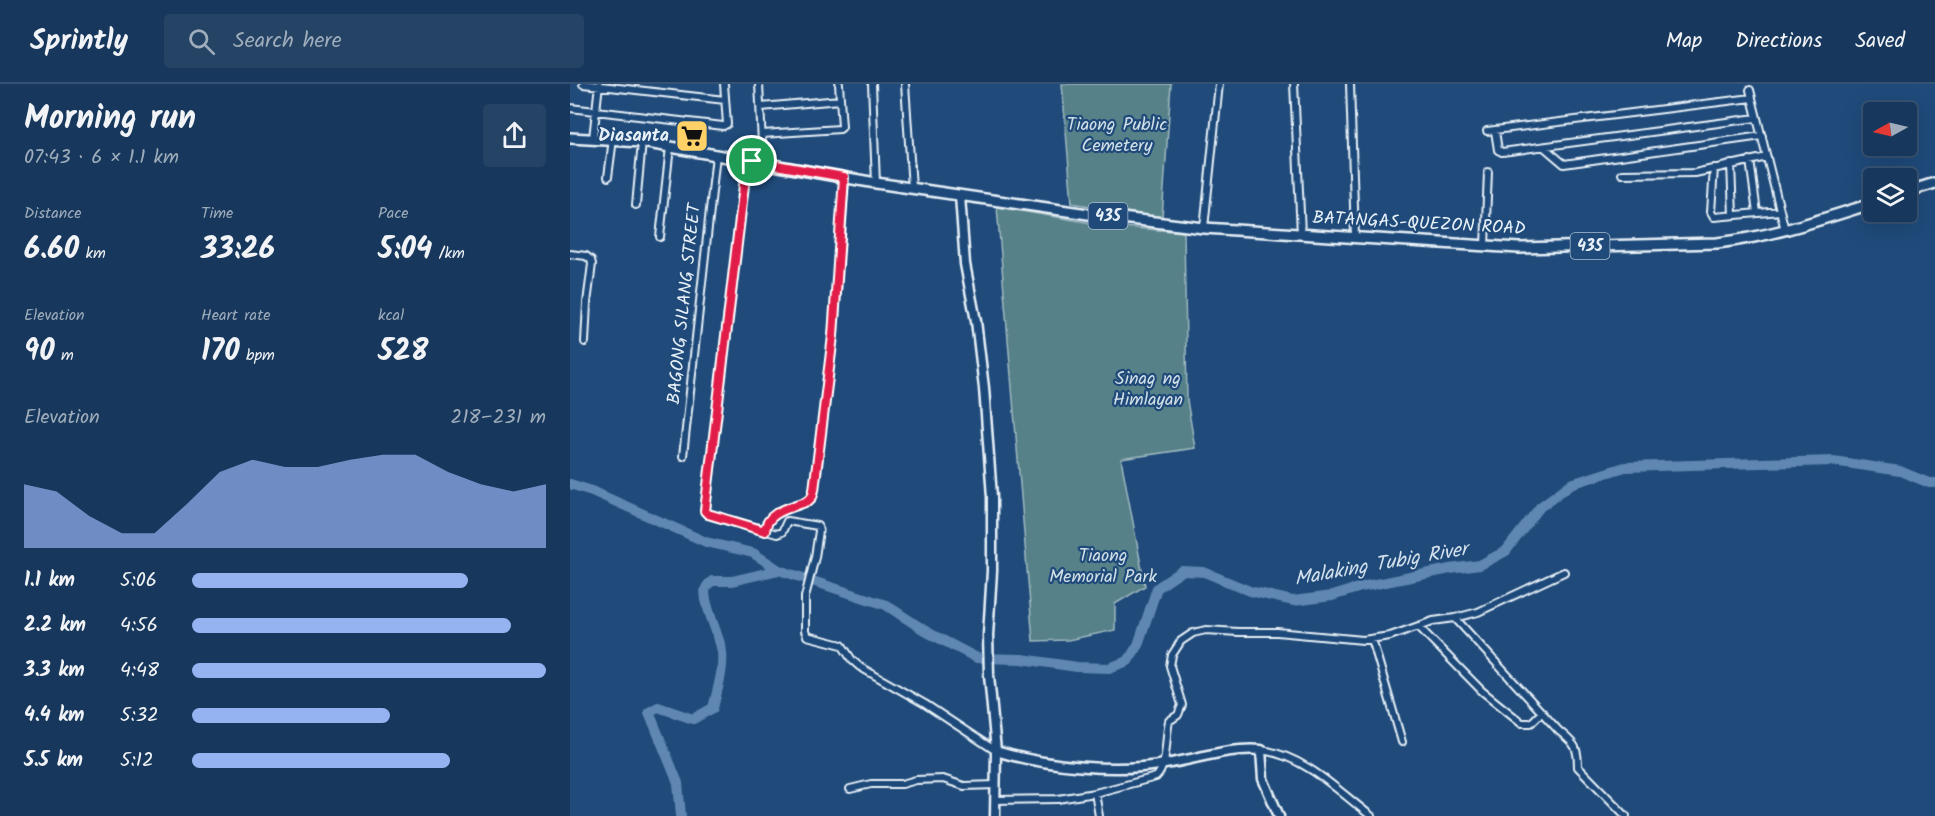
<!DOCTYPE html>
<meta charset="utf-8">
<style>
:root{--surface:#17385c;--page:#244365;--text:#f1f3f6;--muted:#9eacbb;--line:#365272;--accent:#95b2f1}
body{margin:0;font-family:Kalam,sans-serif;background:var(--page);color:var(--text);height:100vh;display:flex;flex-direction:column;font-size:22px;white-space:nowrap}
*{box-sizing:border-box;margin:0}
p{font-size:20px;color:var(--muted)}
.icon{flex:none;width:33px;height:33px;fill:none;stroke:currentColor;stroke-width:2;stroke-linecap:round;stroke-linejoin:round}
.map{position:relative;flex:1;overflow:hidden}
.side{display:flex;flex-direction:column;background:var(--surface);width:570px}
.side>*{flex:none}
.needle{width:39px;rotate:262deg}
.fabs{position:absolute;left:1293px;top:18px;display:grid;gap:12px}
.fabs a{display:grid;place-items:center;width:54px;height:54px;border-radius:6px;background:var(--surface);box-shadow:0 6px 24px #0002,0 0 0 2px var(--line);font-size:30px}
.pin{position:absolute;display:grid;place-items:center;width:51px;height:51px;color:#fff;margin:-26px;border:3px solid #fff;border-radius:50%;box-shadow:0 2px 6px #0007}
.round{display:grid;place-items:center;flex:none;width:63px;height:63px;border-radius:6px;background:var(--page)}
.overview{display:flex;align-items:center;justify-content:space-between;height:102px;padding:0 24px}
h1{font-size:33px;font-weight:600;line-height:45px}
.stats{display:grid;grid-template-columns:repeat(3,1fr);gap:9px;height:102px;padding:6px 24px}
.stats div{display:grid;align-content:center}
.stats b{font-size:30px;font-weight:600}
.stats small{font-size:16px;font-weight:400}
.stats p{font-size:16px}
.chart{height:168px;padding:12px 24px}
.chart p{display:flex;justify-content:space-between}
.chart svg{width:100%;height:108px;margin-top:6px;fill:var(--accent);opacity:.7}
ul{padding:0 24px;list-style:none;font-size:20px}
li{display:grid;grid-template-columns:96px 72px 1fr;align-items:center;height:45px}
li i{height:15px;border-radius:8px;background:var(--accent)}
header{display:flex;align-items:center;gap:36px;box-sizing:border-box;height:84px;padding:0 30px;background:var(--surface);border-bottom:2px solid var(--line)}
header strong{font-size:28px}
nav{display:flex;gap:33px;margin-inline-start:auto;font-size:21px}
.search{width:420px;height:54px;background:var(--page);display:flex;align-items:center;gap:15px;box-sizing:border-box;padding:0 21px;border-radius:6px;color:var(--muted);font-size:22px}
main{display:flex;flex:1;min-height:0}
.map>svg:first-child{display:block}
.green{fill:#578189;stroke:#a0b9c0;stroke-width:1.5}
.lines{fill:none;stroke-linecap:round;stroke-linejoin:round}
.river{stroke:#6087b1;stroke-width:10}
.street-casing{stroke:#e8f1f8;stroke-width:10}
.secondary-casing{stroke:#e8f1f8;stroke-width:13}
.primary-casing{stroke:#e8f1f8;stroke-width:14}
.street{stroke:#1f4a7a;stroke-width:6}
.secondary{stroke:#1f4a7a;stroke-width:8}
.primary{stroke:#1f4a7a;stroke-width:9}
.route-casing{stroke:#fff;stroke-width:12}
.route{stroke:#e11d48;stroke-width:8}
.labels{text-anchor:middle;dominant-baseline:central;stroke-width:4.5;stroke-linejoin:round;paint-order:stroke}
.shield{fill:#1f4a7a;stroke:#acbfd2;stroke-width:1.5}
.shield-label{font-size:16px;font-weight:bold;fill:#e8f1f8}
.park-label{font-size:18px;fill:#d2e0e7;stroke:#1f4a7a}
.poi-label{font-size:18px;font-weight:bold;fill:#e8f1f8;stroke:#1f4a7a;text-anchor:end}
.street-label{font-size:18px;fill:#e8f1f8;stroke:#1f4a7a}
.water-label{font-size:20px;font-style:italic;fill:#d4e1ed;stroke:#1f4a7a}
</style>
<header>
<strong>Sprintly</strong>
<div class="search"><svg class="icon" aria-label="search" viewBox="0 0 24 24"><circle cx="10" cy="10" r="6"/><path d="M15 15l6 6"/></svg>Search here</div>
<nav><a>Map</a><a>Directions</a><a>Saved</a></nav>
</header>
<main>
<section class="side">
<div class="overview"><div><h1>Morning run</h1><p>07:43 · 6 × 1.1 km</p></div><a class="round"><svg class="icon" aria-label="share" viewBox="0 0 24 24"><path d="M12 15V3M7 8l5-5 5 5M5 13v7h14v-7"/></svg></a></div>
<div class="stats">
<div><p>Distance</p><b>6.60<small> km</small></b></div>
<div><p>Time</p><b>33:26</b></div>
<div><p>Pace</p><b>5:04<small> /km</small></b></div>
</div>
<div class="stats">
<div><p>Elevation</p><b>90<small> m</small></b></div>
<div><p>Heart rate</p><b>170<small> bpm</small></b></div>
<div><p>kcal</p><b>528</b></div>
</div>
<div class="chart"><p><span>Elevation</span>218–231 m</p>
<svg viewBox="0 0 160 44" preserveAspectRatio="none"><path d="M0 44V18L10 21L20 31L30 38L40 38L50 26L60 13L70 8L80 11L90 11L100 8L110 6L120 6L130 13L140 18L150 21L160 18V44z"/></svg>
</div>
<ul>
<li><b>1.1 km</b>5:06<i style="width:78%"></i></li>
<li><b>2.2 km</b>4:56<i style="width:90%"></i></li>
<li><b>3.3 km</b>4:48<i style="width:100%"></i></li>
<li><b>4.4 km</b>5:32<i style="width:56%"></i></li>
<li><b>5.5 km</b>5:12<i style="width:73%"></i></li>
</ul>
</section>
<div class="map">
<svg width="1365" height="732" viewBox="0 0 1365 732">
<rect width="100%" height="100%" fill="#1f4a7a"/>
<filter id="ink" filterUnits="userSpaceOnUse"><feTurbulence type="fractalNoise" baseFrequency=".0167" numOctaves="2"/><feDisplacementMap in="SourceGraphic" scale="12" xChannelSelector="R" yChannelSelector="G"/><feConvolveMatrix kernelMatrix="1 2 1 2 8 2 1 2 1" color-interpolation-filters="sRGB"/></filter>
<g filter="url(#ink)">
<!-- green -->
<path class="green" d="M492 0H601L592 134 502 119Z
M427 123 539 142 614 148 617 316 625 364 551 375 575 502 545 520V546L498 556 463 557Z"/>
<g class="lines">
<!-- river -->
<path class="river" d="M0 400 22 407 136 458 183 469 209 486 316 521 357 548 407 574 452 575 507 583 539 584 558 577 568 561 587 504 612 487 634 488 680 507 723 517 762 512 791 503 880 485 910 481 936 467 970 423 1001 400 1055 383 1263 377 1330 387 1359 399H1365
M111 732 108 699 79 628 88 623 123 635 143 624C147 607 154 586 152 568 150 553 131 515 136 504 137 501 140 499 142 497H162L209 486"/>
<!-- street casing -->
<g class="street-casing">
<path id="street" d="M13 0 155 16
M189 0 193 79
M302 0 306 99
M335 0 342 104
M724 0 731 150
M780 0 785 153
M1180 6 1215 146
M191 23 270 16
M0 24 153 42 157 40 154 0
M917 47 1182 14
M925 47 928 66 932 68 1186 34
M192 50 270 45 272 43 269 0
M23 54 29 0
M974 63 994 80 1192 52
M177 76 135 427 138 430 207 450 212 448 217 437 248 442 249 447 245 473 235 513V547L237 552 272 561 282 576 290 583 355 620 426 667
M1180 76 1187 129
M1161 80 1163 131
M1144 84 1141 128 1144 133 1210 127
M1052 90 1125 89 1197 73
M38 93 43 55
M66 121 72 58
M634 144 649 0
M90 153 100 63
M915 162 918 88
M0 170 16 172 21 176 22 180 17 219 15 258
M113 372 146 71
M195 447C197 427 221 424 238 417L242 413 244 406 263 252 275 93
M885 534 988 646C1004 660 1008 661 1008 683L1056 732
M849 543 912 607 952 639H961L972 628
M802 555 832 658
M691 666C735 672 767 706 801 732
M280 705 301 700H332L346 696 373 695 394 702 426 701
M525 709 529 732
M425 716 488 715 525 709 586 693C598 681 595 655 599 637L608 631 612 621 600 582 602 571 611 557 623 549 636 546 668 548H707L793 556 820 552 863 537 885 534 908 528 994 488"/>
</g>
<!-- secondary casing -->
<g class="secondary-casing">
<path id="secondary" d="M390 112 395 180 406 237 414 304 422 413V487L418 551 419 591 426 667 425 732
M426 667C474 682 546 689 595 680 627 675 660 663 691 666L693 695 709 732"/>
</g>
<!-- primary casing -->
<g class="primary-casing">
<path id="primary" d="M0 54 72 58 306 99 518 130 634 144 949 164 1147 159C1201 153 1252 135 1304 119
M1336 108 1365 99"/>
</g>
<!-- street -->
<use href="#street" class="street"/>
<!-- secondary -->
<use href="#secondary" class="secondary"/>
<!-- primary -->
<use href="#primary" class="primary"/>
</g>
</g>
<g class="lines" filter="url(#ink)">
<!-- route casing -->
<g class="route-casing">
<path id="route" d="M177 76 274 93 263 252 244 406 242 413 238 417C221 424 197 427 195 447L138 430 135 427Z"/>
</g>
<!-- route -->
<use href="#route" class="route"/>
</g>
<!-- icons -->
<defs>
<g id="supermarket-square" transform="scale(1.725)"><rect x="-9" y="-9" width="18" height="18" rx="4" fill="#ffd166" stroke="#1f4a7a"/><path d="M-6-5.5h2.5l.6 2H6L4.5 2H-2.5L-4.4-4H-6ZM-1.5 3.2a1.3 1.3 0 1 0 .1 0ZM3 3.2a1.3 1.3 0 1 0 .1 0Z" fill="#111"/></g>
</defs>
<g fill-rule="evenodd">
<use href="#supermarket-square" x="122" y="52"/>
</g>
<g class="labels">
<!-- shield labels -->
<g class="shield">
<rect x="518.5" y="119" width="39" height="26" rx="4.5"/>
<rect x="1000.5" y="149" width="39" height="26" rx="4.5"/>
</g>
<g class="shield-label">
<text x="538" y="132">435</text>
<text x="1020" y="162">435</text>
</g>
<!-- park labels -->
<g class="park-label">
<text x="547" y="41">Tiaong Public<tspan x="547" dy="21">Cemetery</tspan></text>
<text x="578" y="295">Sinag ng<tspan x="578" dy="21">Himlayan</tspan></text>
<text x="533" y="472">Tiaong<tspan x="533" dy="21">Memorial Park</tspan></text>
</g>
<!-- poi labels -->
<g class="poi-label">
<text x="99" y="52">Diasanta</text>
</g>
<!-- street labels -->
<g class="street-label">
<text transform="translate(849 140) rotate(3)">BATANGAS-QUEZON ROAD</text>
<text transform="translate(115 220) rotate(-84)">BAGONG SILANG STREET</text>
</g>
<!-- water labels -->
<g class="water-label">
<text transform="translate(811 481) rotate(-10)">Malaking Tubig River</text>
</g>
</g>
</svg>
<div class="fabs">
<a><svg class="needle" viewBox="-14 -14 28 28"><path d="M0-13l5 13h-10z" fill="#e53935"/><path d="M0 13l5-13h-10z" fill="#9eacbb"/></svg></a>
<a><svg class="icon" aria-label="layers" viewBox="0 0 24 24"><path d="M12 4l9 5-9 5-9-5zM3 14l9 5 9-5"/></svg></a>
</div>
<div class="pin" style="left:182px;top:77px;background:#1e9e55"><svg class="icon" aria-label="arrive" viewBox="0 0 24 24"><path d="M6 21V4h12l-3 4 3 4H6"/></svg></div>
</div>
</main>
